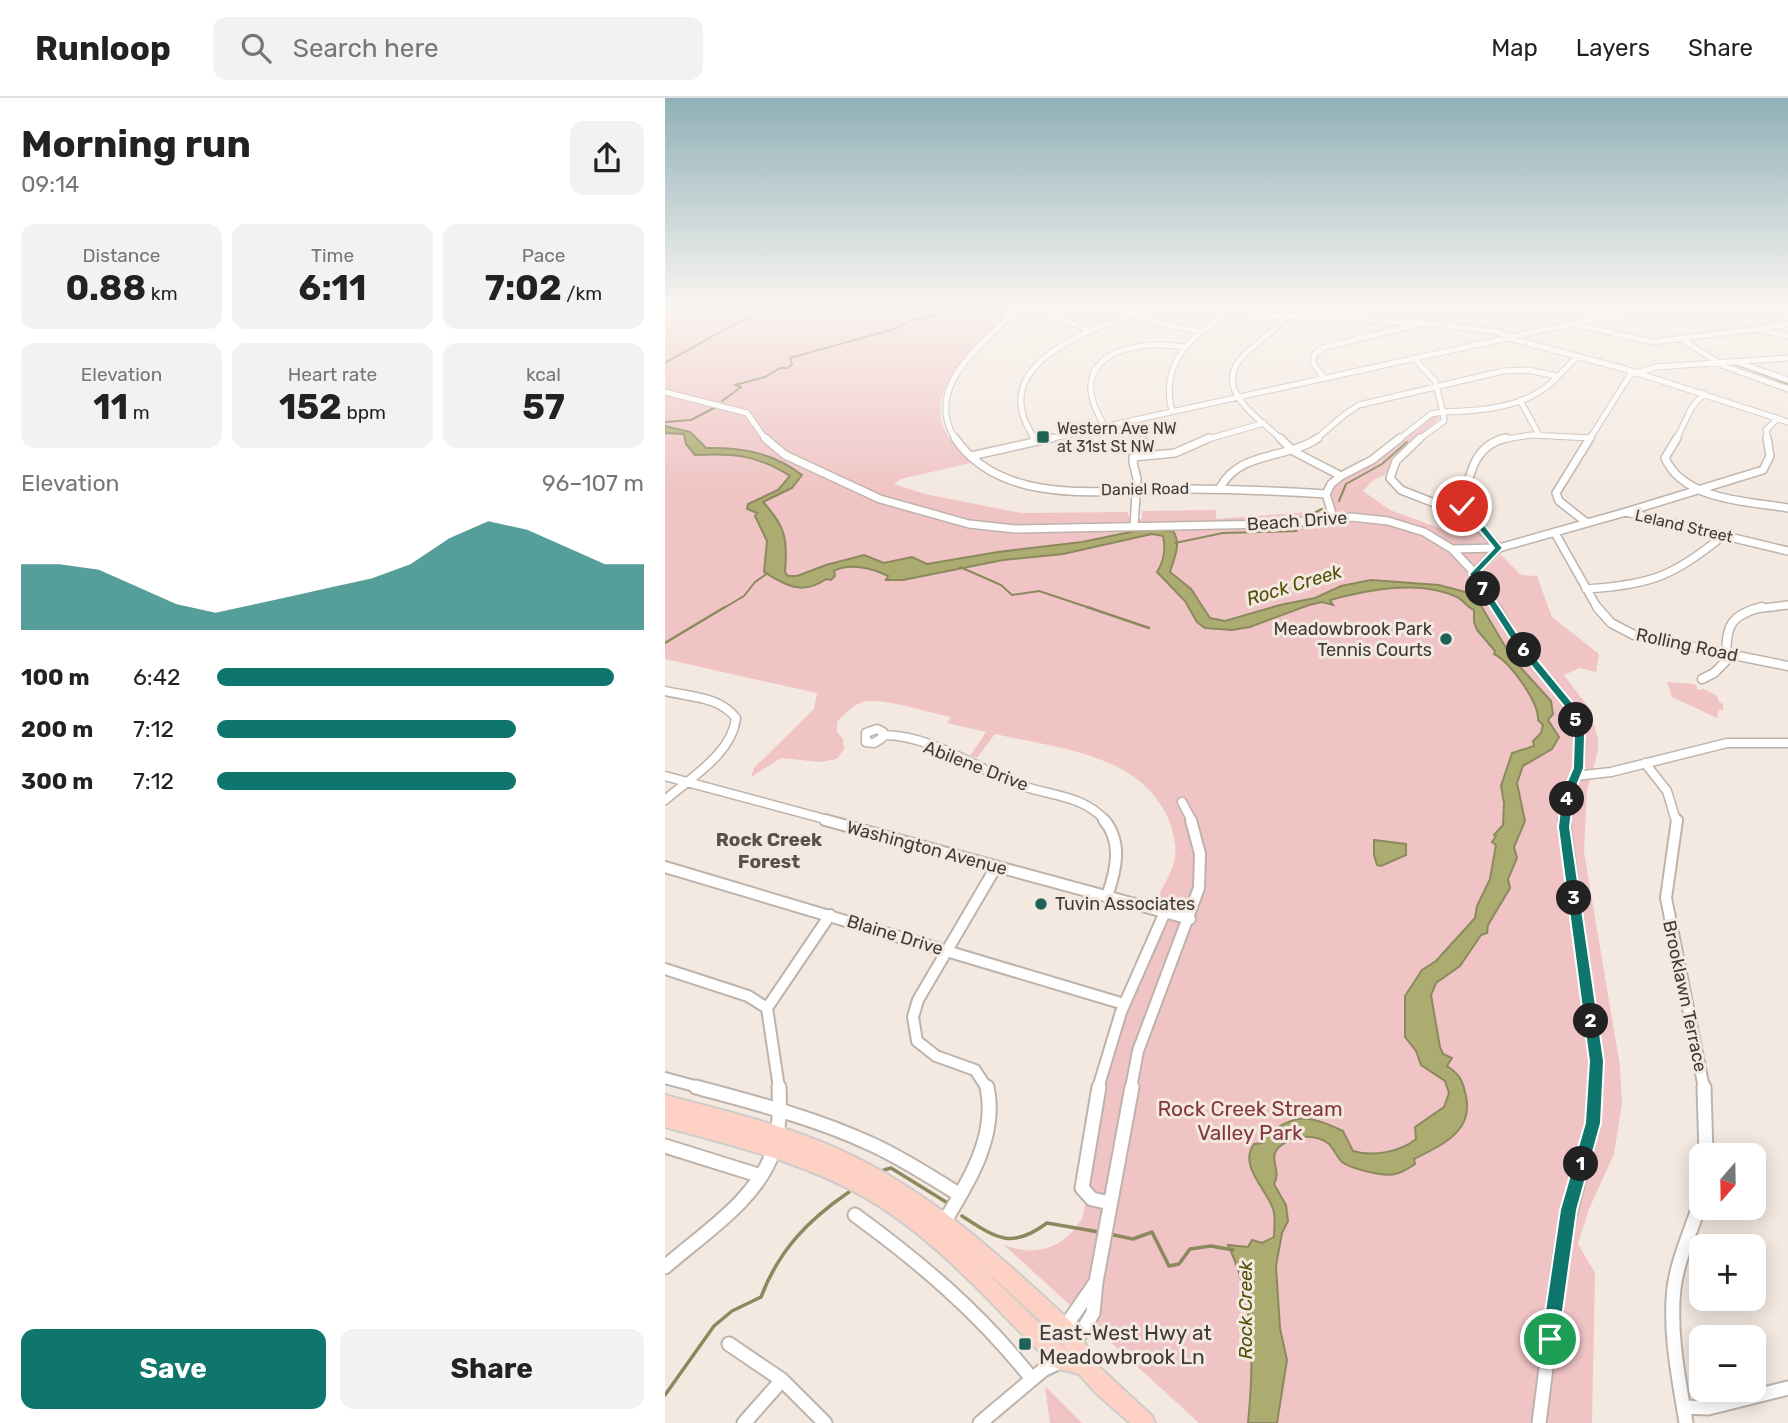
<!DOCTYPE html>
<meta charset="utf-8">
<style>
:root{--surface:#fff;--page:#f2f2f2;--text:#222;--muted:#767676;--line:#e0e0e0;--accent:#0f766e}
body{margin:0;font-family:Rubik,sans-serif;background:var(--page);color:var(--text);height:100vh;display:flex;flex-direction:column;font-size:26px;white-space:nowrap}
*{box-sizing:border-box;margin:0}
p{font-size:23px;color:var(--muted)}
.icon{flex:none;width:38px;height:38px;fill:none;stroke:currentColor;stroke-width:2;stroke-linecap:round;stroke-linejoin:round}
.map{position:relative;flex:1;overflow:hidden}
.panel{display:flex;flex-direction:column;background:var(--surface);width:665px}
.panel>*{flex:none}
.needle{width:46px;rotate:200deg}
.tools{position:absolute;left:1024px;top:1045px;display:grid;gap:14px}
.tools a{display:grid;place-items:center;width:77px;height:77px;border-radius:14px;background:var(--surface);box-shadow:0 4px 18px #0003;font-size:35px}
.pin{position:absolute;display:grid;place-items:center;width:60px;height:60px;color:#fff;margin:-30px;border:4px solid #fff;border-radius:50%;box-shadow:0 2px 7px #0007}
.km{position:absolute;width:35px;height:35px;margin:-18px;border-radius:50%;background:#222;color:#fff;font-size:19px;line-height:35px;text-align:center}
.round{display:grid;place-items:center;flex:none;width:74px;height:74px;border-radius:14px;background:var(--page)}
.overview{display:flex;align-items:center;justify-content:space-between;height:119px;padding:0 21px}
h1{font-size:38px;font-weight:700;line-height:52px}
.stats{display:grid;grid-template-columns:repeat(3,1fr);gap:10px;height:119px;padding:7px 21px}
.stats div{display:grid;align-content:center;border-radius:14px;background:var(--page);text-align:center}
.stats b{font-size:35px;font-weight:700}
.stats small{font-size:19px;font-weight:400}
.stats p{font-size:19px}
.chart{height:196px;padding:14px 21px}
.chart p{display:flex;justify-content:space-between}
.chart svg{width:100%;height:126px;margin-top:7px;fill:var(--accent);opacity:.7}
.primary-button{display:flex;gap:14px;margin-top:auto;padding:14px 21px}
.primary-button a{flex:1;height:80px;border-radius:14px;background:var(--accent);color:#fff;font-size:28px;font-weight:700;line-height:80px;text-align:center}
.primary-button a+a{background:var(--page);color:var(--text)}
ul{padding:0 21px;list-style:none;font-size:23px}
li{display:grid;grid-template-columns:112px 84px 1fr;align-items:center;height:52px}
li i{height:18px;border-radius:9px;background:var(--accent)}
header{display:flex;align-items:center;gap:42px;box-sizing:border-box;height:98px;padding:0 35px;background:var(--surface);border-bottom:2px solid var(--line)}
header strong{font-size:33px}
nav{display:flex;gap:38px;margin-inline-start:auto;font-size:24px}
.search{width:490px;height:63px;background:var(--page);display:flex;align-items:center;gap:18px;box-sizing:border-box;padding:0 24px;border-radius:14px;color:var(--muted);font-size:26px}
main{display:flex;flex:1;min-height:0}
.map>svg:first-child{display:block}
.green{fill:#f0c4c5}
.water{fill:#acab70;stroke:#8c895f;stroke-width:2}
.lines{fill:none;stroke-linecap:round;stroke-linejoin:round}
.stream-far2{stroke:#8c895f;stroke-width:2}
.stream-far1{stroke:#8c895f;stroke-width:2.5}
.stream{stroke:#8c895f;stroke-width:3.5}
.minor-far4-casing{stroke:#beb3ab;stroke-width:7}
.minor-far3-casing{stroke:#beb3ab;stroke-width:10}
.minor-far2-casing{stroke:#beb3ab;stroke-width:11}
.minor-far1-casing{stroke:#beb3ab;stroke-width:14}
.minor-casing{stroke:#beb3ab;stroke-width:17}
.major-casing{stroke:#cdcccb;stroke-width:4}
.minor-far4{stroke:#fff;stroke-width:5}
.minor-far3{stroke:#fff;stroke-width:7}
.minor-far2{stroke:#fff;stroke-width:8}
.minor-far1{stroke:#fff;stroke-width:10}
.minor{stroke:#fff;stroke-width:13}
.major{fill:#fdd2c4;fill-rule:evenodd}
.route{fill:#0f766e;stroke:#fff;stroke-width:2}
.poi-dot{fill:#1d6255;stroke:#f4e9e0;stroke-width:2.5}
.labels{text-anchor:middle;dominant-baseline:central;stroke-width:6;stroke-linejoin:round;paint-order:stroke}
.far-poi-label{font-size:16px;fill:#403b38;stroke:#f4e9e0;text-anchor:start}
.far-street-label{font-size:16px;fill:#403b38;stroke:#f4e9e0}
.street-label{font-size:18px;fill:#403b38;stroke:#f4e9e0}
.poi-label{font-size:18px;fill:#403b38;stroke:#f4e9e0;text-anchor:end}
.water-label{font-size:19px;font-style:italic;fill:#535107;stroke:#f4e9e0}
.neighbourhood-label{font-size:19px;font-weight:bold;fill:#595048;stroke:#f4e9e0}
.near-park-label{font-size:21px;fill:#85363f;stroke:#f4e9e0}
.near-poi-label{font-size:21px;fill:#403b38;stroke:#f4e9e0;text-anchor:start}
</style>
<header>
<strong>Runloop</strong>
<div class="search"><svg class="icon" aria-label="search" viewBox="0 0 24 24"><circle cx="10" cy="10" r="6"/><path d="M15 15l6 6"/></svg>Search here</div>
<nav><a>Map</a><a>Layers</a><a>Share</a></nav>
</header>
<main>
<section class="panel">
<div class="overview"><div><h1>Morning run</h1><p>09:14</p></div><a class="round"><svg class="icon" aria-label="share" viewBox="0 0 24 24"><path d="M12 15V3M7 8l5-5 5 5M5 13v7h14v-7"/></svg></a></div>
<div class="stats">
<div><p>Distance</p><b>0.88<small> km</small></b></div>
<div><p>Time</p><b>6:11</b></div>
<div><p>Pace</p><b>7:02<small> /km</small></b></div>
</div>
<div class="stats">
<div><p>Elevation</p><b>11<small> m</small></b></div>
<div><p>Heart rate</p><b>152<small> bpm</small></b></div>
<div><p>kcal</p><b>57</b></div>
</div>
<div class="chart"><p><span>Elevation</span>96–107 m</p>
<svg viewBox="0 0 160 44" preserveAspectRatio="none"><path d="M0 44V21L10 21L20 23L30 29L40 35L50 38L60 35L70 32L80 29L90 26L100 21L110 12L120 6L130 9L140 15L150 21L160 21V44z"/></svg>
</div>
<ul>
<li><b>100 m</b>6:42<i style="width:93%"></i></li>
<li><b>200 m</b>7:12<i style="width:70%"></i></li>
<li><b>300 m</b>7:12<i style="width:70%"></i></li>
</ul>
<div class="primary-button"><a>Save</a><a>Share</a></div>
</section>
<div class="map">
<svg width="1123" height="1325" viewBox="0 0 1123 1325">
<rect width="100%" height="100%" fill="#f4e9e0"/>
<!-- green -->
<path class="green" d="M0 207H354C309 254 229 307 310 364L236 381 229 386 260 396 356 415 462 414 465 421H477V413L551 412V421L670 412 666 397 671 385 714 362 767 318 776 319 734 357 719 377 707 383 698 393 725 412 785 434 811 428 827 447 806 453 825 455 810 469 820 471 836 457 856 477 872 478 887 519 934 556 931 574 915 570 899 577 924 610 933 641V653L922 692 919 754 955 968 957 1006 949 1056 924 1111 913 1146 930 1175 927 1325H534L338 1146C370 1161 402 1149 418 1118L446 962 503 805 492 801C498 788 507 774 510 761 512 750 508 732 503 720 474 655 391 650 330 636L312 660 305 658 321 634 282 625 286 619C264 615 218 599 198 604 187 607 180 616 172 624V634L178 641 179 651 172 661 155 664 116 660 86 679 89 670 149 611 152 595 0 561Z
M1002 584 1030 586 1033 592 1039 591 1052 598 1054 604 1058 606V612H1054L1052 620 1007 599Z
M380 1288 417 1325H385Z"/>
<!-- water -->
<path class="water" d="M0 328 25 334 41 350C77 349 108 355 137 377L127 390 98 404C120 428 123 440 120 474L123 478H132L161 467 199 457 219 465 247 459 262 466 333 454 417 444 480 431 508 433C517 446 509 460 505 474L526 491 545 520 560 523 615 507 650 500 676 488 706 482 774 487 804 495 815 506 847 560 886 603 888 616 883 622 894 639 887 651 858 668 852 685 860 723 849 749 852 760 843 781 845 790 823 827 822 835 816 837 795 868 771 885 766 897 775 949 778 956 787 960 782 968C794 976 797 981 800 994 811 1032 779 1046 749 1061L750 1066C744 1070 737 1075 730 1076 720 1079 686 1071 677 1064 672 1059 669 1051 664 1046 650 1035 626 1037 613 1050 603 1061 617 1073 609 1086L621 1107 623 1123 617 1135 611 1168 615 1230 622 1262 612 1325H583C589 1265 590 1202 563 1147L583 1149 587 1142 597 1145 609 1139C609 1131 611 1119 608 1111 602 1092 573 1067 589 1046L597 1045 598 1039C632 1015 641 1016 678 1033L688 1053C708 1059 735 1054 751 1041L750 1029 779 1009 784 995 780 983 756 967 751 953 740 939V898L757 872 771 863 810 820 812 808 825 781 831 747 827 744 831 738 829 737 838 727 839 705 836 688 847 655 869 648 868 643 876 635 878 627 873 622C874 604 845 564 829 556L830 553 812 532 809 524V512C802 509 798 502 792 499 755 481 702 492 665 502L668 507 657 504 644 507 585 529 567 532 540 530 532 524 520 503 492 474C499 463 501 451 498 438L487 436 398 456 338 462 238 482H221L223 478C209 471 185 464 169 473L170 478 166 482 161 481C137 498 120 487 99 474L102 443 90 418 92 415 82 411 83 406 113 392 125 378C92 357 69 355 30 357L21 346 19 336 0 335Z
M709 742 741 746V757L716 768 712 767 709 757Z"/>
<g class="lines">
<!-- stream-far2 -->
<path class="stream-far2" d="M950 207 961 210
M295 214 319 212 338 216
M0 265 66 228 113 207
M1067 265 1123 286
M57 303 76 289 70 287 100 279 115 270H123L127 266 125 260 233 230 245 222 289 215
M0 324 26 322 49 310
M674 403 681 386 717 366 742 344
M640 419 657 411
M510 445 558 435 631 433 636 427
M295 469 336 487 347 497 374 493 428 511
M57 511 79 498 90 484 103 475"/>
<!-- stream-far1 -->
<path class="stream-far1" d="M422 509 484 530
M0 545 60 509"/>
<!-- stream -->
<path class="stream" d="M219 1072 226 1070 281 1104
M297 1118C331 1140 346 1152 382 1125L434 1134
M444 1136 468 1141 487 1134 504 1168 514 1166 525 1151 546 1148 568 1152
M0 1297 49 1228 67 1213 96 1199C114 1152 143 1122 184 1094"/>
<!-- minor-far4 casing -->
<g class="minor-far4-casing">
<path id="minor-far4" d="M445 207 492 224 535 234
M534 207 594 217 763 225 833 234 851 242 960 271 1123 324
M865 207 936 217
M355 209 382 215 426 233
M910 226 987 244 1092 231 1123 238
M1098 230 1123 226
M1018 242 1059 268 1123 291
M1069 263 1123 282
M659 280 648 265 649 257 657 250 757 225
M0 294 82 315 101 342
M855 302 874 337
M507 313C493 259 533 235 572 207
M440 328C396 260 463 240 519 249
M291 342C255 288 322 242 357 207
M370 342C366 334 360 326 358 317 341 260 427 232 467 216
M379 342 992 207
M540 342 599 325
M617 342C593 319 544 290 580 256 593 243 609 234 621 219
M650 342 679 317 694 307 838 273 863 272 891 278
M733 342 766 316 778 314 770 283 749 260
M753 342 779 323 778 314C812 313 851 311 880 290 892 281 901 269 912 259
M835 342 866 337 926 340
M924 342 965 277 991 269 1123 260
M1011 342 1027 309 1039 295
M1103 342 1101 332 1113 320"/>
</g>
<!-- minor-far3 casing -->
<g class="minor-far3-casing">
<path id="minor-far3" d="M100 340 120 357 215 401 304 426 350 431 612 426 686 419 723 423 759 434 787 451 805 470 832 511
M290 340C338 412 448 391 521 391 568 391 614 393 661 396
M369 340 370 343
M615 340 628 353 676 378
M755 340 731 363 725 380 736 392 805 419 834 450
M1012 340 1000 360C1019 403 1083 403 1123 410
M306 358 387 340
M468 359 510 355 544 340
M555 390C575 352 621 362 653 340
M795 413C805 382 805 348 841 340
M961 414 1098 372 1105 358 1102 340
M668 419 661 396 666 386 676 378 707 362 735 340
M922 425 894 403 891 395 925 340
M469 428 472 381 468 364 470 353 478 342
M890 435 933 511
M787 451 834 450 961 414 1123 453
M808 476 834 450
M921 491C986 487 1009 478 1059 437
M1090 511 1123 507"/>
</g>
<!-- minor-far2 casing -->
<g class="minor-far2-casing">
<path id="minor-far2" d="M831 509C840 524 849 540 860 555 883 584 917 610 916 650 915 676 899 698 899 723
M932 509 946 525 969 537 1123 568
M1037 581 1049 575 1061 563C1062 531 1061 518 1097 509
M0 593C25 599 54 598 71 620 67 656 25 680 0 702
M212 631 218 634 217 640 209 645 201 644V635Z
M219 637C265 637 311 670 352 686 383 698 417 696 441 723
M980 665 1002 693 1011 723
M0 678 167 723
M910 678 946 674 1062 645H1123
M517 704 527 723"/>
</g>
<!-- minor-far1 casing -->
<g class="minor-far1-casing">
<path id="minor-far1" d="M160 722 525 821
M439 722C458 744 451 773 442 798
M899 722 932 963 930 990
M1012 722 1001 800 1039 990
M0 769 459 906
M0 871 83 898 102 910 114 990
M102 910 165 817
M0 980 37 990
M322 990 310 972 271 958 252 943 248 919 253 902 331 769
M433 990 456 914 500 814
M466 990 473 953 534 790 535 756 526 722"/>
</g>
<!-- minor casing -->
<g class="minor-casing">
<path id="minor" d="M31 989C90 1005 150 1020 206 1046 237 1060 266 1079 295 1097
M434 989 417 1090 427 1101 445 1105
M1039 989 1041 1057
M0 1048 96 1078
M190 1117C256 1165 316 1216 367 1281
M278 1126C303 1085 333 1038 322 989
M0 1169C37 1136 91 1103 108 1054 115 1033 115 1010 114 989
M398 1232 431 1184
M410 1245 428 1215 431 1184 467 989
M64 1246 117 1282 160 1325
M1019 1309 1043 1310 1123 1290
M79 1325 117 1282
M315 1325 378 1272 399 1262
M874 1325 896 1152 928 1025 930 989
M1021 1325C1014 1281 1004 1235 1009 1190 1013 1160 1027 1131 1036 1102"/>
</g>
<!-- major casing -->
<g class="major-casing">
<path id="major" d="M0 997C64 1014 129 1029 188 1058 270 1098 339 1161 405 1223L416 1237 430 1265 487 1318 490 1325H465L430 1294 414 1276 391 1270C330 1211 275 1143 201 1100 139 1064 68 1048 0 1029ZM308 1161 391 1237 404 1254Z"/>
</g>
<!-- minor-far4 -->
<use href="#minor-far4" class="minor-far4"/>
<!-- minor-far3 -->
<use href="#minor-far3" class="minor-far3"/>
<!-- minor-far2 -->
<use href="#minor-far2" class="minor-far2"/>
<!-- minor-far1 -->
<use href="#minor-far1" class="minor-far1"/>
<!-- minor -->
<use href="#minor" class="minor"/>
<!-- major -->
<use href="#major" class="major"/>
</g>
<!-- sky -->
<linearGradient id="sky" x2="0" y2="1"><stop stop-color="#90b0b8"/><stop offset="0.53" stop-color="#faf5f1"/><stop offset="1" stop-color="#faf5f1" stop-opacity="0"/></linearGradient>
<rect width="1123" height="392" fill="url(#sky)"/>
<!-- route -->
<path class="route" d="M794 406H800V412L817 424 838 450 813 476 857 543 913 611 920 637 919 670 909 695 905 729 939 963 936 1025 912 1112 894 1241 891 1248 885 1250 878 1248 876 1241 895 1112 920 1025 924 963 893 729 897 695 908 670 909 637 902 612 850 548 804 476 829 450 811 428 792 415Z"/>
<!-- markers -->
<g class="poi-dot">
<rect x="371" y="332" width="14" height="14" rx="3.5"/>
<circle cx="781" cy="541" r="7"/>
<circle cx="376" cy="806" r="7"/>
<rect x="353" y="1239" width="14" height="14" rx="3.5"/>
</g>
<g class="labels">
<!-- far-poi labels -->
<g class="far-poi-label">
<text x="392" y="330">Western Ave NW<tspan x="392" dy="18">at 31st St NW</tspan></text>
</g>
<!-- far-street labels -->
<g class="far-street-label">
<text transform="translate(480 391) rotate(-1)">Daniel Road</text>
<text transform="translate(1019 428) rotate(13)">Leland Street</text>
</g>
<!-- street labels -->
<g class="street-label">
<text transform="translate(632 423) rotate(-4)">Beach Drive</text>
<text transform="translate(1022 547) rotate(12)">Rolling Road</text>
<text transform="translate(311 668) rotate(21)">Abilene Drive</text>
<text transform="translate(262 750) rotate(15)">Washington Avenue</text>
<text transform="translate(230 837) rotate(17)">Blaine Drive</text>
<text transform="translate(1020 898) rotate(78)">Brooklawn Terrace</text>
</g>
<!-- poi labels -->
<g class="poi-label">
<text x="767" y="531">Meadowbrook Park<tspan x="767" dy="21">Tennis Courts</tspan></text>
<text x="390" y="806" text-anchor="start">Tuvin Associates</text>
</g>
<!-- water labels -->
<g class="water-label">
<text transform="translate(629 487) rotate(-17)">Rock Creek</text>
<text transform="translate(580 1212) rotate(-90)">Rock Creek</text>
</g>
<!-- neighbourhood labels -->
<g class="neighbourhood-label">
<text x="104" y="741">Rock Creek<tspan x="104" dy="22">Forest</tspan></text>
</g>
<!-- near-park labels -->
<g class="near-park-label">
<text x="585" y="1010">Rock Creek Stream<tspan x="585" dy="24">Valley Park</tspan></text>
</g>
<!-- near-poi labels -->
<g class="near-poi-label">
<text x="374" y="1234">East-West Hwy at<tspan x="374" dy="24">Meadowbrook Ln</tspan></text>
</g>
</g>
</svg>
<div class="tools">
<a><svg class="needle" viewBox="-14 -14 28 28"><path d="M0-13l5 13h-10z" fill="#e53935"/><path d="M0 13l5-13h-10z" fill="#767676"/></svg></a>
<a>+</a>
<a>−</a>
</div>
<div class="pin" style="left:885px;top:1241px;background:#1e9e55"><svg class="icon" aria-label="arrive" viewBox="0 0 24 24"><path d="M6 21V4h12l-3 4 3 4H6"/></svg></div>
<div class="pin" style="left:797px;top:408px;background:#d93025"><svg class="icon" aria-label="check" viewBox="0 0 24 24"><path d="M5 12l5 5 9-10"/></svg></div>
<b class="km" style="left:916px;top:1066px">1</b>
<b class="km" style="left:926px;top:923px">2</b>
<b class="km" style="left:909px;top:800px">3</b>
<b class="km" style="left:902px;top:701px">4</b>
<b class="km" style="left:911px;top:622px">5</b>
<b class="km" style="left:859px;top:552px">6</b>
<b class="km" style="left:818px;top:491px">7</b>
</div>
</main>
